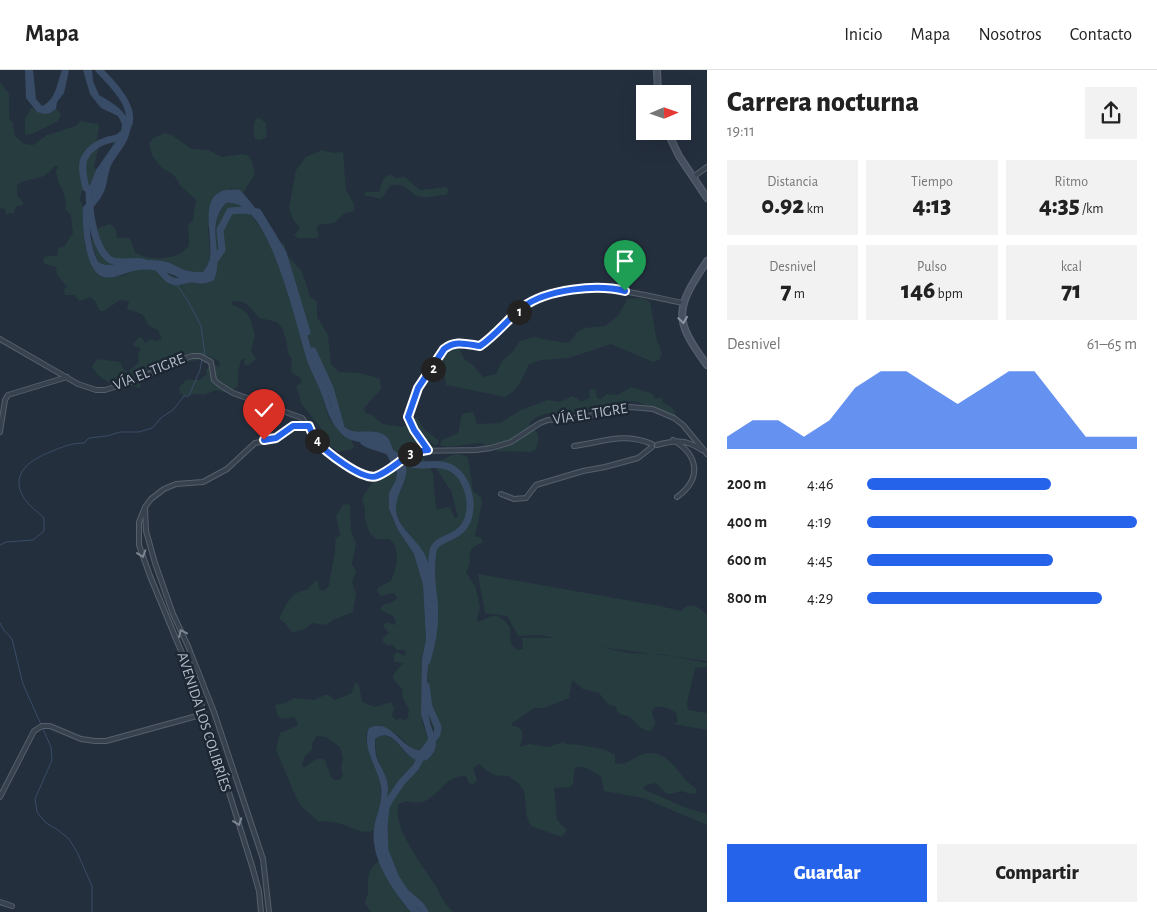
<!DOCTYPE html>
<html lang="es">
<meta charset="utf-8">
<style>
:root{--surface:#fff;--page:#f2f2f2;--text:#222;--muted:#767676;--line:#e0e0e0;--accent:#2563eb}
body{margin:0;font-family:"Alegreya Sans",sans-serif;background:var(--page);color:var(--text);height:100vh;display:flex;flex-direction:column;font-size:19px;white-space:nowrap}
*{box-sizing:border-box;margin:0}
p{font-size:16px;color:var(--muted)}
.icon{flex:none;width:28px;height:28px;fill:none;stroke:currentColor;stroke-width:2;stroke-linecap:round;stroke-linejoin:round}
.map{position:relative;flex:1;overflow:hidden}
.panel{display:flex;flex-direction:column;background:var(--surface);width:450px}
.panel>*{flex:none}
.needle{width:32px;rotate:88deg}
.tools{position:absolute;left:636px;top:15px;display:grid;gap:10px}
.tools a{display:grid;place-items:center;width:55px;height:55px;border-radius:0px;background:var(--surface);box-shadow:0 5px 20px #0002;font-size:25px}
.pin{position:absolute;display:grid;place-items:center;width:42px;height:42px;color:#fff;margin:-51px -21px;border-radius:50% 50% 50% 0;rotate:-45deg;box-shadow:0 0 5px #0007}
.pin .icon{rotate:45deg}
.km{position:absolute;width:25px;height:25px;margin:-12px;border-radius:50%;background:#222;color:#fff;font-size:14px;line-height:25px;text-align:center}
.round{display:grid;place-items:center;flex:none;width:52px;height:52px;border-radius:0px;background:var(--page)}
.head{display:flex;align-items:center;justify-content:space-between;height:85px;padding:0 20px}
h1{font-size:28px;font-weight:800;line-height:38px}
.figures{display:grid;grid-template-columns:repeat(3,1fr);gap:8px;height:85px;padding:5px 20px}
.figures div{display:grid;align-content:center;border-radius:0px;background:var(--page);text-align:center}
.figures b{font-size:25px;font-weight:800}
.figures small{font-size:14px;font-weight:400}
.figures p{font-size:14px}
.chart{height:140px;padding:10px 20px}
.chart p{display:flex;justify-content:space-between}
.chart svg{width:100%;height:90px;margin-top:5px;fill:var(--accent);opacity:.7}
.button{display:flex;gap:10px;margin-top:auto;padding:10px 20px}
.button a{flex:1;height:58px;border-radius:0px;background:var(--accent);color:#fff;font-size:20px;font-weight:800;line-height:58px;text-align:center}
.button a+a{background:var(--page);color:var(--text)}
ul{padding:0 20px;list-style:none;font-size:16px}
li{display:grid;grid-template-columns:80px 60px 1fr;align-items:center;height:38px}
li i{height:12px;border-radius:6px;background:var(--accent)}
header{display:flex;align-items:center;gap:30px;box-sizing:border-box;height:70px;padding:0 25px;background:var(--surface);border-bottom:1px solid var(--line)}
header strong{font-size:24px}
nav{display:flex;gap:28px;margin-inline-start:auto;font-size:18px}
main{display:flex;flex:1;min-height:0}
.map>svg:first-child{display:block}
.green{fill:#263c3f;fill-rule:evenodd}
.water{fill:#394c67}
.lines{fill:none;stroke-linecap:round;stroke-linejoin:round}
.stream{stroke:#394c67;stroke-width:1}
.river{stroke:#394c67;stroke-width:7}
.street-casing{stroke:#565f6c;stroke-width:6}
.secondary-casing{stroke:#565f6c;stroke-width:8}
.street{stroke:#38414e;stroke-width:4}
.secondary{stroke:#465061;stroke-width:5.5}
.oneway{stroke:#8e96a5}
.oneway2{stroke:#7c8592}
.route-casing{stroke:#fff;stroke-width:10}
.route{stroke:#2563eb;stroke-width:6}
.labels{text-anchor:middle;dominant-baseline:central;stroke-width:5;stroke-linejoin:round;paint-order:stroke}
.street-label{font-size:15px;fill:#b4bcc9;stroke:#1d2633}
</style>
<header>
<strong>Mapa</strong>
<nav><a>Inicio</a><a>Mapa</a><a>Nosotros</a><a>Contacto</a></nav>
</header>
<main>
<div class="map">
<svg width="707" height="842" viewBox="0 0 707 842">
<rect width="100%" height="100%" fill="#242f3e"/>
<!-- green -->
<path class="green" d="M0 12 9 24V48L13 53 15 66 24 74 33 75 47 65 76 56 80 51 98 54 99 59 97 69 99 77 94 96 96 100 90 116 82 121 80 130 83 137 85 177 91 192 100 205 122 206 135 200H155L197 214 209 213C211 201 213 189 215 177 217 160 213 147 226 133H238L243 135 261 158 273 180 285 210 308 292 323 327 329 348 340 362 351 370 354 376 353 379 338 382 328 374 320 372 314 364V361H320L321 358 302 335 296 316 300 314 302 309 291 302 292 289 288 283 286 269 281 256 277 252 259 248C251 238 247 230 233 231L231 234 243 240 249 246 255 265 251 280 256 289 248 296 244 294 245 288 241 290 238 302V316L228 323 216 320 204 325 198 324 184 326 180 323 179 318 186 310H199L206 305V300L210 296H220L219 291 208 286 199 290 171 294 167 300H156L142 306 140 318 127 315 120 320H117C110 310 97 309 92 296L98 289 120 292 124 300 128 302 139 292 138 284 141 278 134 276 133 274 138 268H142L145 273 151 269 155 271 162 269 158 260C143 254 150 253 142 244L127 239 129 231 120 230 104 241H100L95 231 90 227 80 231 74 225H65L64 219 67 217 57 205 56 197 45 194 43 191 45 187 58 185V178L64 177 73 163 71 145 65 139C69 124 57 116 56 101L59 96H54C43 113 29 106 17 115V126L23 132V135L16 136 14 143 6 144 4 138 0 139Z
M32 37 37 42 54 41 56 39 61 44 58 51 32 64 25 65V49Z
M258 47 266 53 267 67 260 70 255 69C253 63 253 50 258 47Z
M165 63 172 65 192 79 208 80 222 87 243 84 249 86 252 92 255 104 243 123 240 120 230 118 208 158 210 182 209 193 203 202C185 202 185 200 170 193 161 189 145 190 135 190 121 190 112 200 98 192L91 170 96 167 98 158 110 154 115 158 117 168H130L135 182C146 191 177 191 187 178 194 169 182 158 193 150L196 130 180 115 174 105 162 98 153 87 149 74 153 68Z
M322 80 333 83 343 82 346 120 354 134V141L344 144 334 153 318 155 316 159 319 164 318 168H298L294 165 300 158 293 150 289 137 296 100 306 87Z
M389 104 396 108 405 107 420 120 446 117 449 121 446 125C436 124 425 130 418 126 407 121 405 111 390 116L381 129 364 125 366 122H379L383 110Z
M281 173 285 174V183L301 200 311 228 317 231V247L328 265 331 294 339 302 360 303 380 309 381 319 364 338 366 344H370L383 354 402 357 407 355 406 350 410 348H417L424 359 438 370V374L435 375 428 370 422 377 416 378 430 397 433 404 436 438 438 440 446 437 450 438 455 448 458 447 451 421 436 398 439 391C449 387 458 379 468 388L473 421 481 427 482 433 475 466 481 468 483 472C460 482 476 485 466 502L476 518 480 538 477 548 478 552 492 546H497L504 550 510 558 511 574 517 580 523 579 522 568H555L539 565 518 566 507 546 485 543 478 504 660 536 681 541C690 531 698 536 707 545V591L600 577 629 583 660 584 707 593V597L695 598 687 633 688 640 707 643V660L674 654 678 651 676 643C665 634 643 633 656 652L651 661C641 660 638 655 631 648 625 643 619 648 616 637L608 634 599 623 583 619 572 610 569 628 544 638H534L512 653V656C525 657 524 666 520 675L521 677 529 674 549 677 563 672 568 675 573 674 604 679 615 685V693L619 694C629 694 637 685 647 683 673 681 677 708 696 718L697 723 691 724 681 721 671 724 666 723 656 713 646 715 643 719 684 737 707 744V755L643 728 604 721 601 706C593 702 585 695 575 697L573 714 569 717 554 718 557 750 567 760 562 767 531 756 527 747 524 721 518 713 509 706 495 705 486 700 479 694 473 698 477 710 473 714 469 713 466 706C438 705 437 741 406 731L399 734C390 753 423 797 434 813 440 822 444 835 453 842H421L404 822 383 780 381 760 388 717 385 705 377 688 375 669C397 652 401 698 429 689L436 671 434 659 429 648 427 624 428 596 434 531 431 508 410 465 401 454 396 442V429L403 415 400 387 394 381 387 367 371 363 350 361 346 358 333 340 324 309 315 289 280 176Z
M642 228 650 232 656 267 662 284 659 290 653 292 611 274 569 288 541 290 529 294C523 306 518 321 505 327L446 315C445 303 439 289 449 278H456L460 280 465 290 472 294 483 307 496 304 502 291 513 281 520 271 533 267 565 273 570 272 578 261 585 258 605 256 613 250 618 246 627 229Z
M631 317 653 324 655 329 662 327 663 333C670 336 678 340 675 348L667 349 661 340 657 341 638 332 630 331 596 341 585 340 579 342 545 344 537 347 530 352V357C541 363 539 367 536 379L531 382 497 381 481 373 448 377 440 375 442 370 458 363 462 344 473 342 477 354 500 353 521 340 548 330 560 332 573 326 582 332 590 327 589 320 595 319 597 328 601 329 607 324 618 325Z
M393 398 397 405 389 439 398 460 414 484 423 515 426 570 422 589V651L428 668 427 680C414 683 411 678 403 670 397 663 387 659 379 655L366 664C367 682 376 696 380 713 383 730 378 744 374 760 359 768 342 747 319 752L302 737 296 727 276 680 280 663 297 656 298 653 294 647 281 649 278 646 275 635 285 633 294 628 314 630 325 625H329L334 630C339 629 348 625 352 623L355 612 359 615 362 632 375 637 391 632 394 638 392 646 396 650 402 648 404 651 408 648 409 639 403 629 402 619 393 609V605L403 593 394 592V585L397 582 405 586 406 584 404 580H397L394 576 387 575 383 572V568L389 563 383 556 386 552 395 555 396 551 393 546 380 540 383 535 394 531 397 528 394 523 381 526 377 521 379 517 391 511C397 497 401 481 390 469H377L370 464 365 449V438L362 431 364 425 374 410 382 408ZM317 666 326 667 340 677 343 687 341 698 343 705 340 710H334L331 707 325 690C316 685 312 693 305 697L302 696 304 687 312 680V674Z
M348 434 350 436 351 461 356 473 352 494 356 502 352 513 356 523 353 542 333 550 326 555 312 553 305 559 292 563 286 554 279 549C285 536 292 520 307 520L315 511H318L319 518 323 521 329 516C330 501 337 484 335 469L340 465 336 446 343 435Z
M380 790 401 830 411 842H371L365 833C365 829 368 827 368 822 367 809 368 798 380 790Z"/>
<!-- water -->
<path class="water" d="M25 0H33L36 29 42 36C56 30 57 13 62 0H69L64 23 57 32 56 39 50 43 45 44 37 42 26 28Z
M83 0H92L93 11 99 25C109 31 123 38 128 50 136 68 116 83 110 98 107 107 107 119 101 127 98 133 92 136 91 143 88 160 91 177 98 192 113 200 121 190 135 190 145 190 161 189 170 193 185 200 185 202 203 202 205 199 208 195 209 192 216 167 191 114 240 120 257 138 276 166 285 189 291 207 294 226 300 243 306 259 310 275 315 290 318 297 322 303 325 310 328 320 329 331 333 340 348 376 368 353 386 366 391 370 391 378 395 382 399 386 403 389 405 394 411 408 395 423 396 440 398 459 419 470 426 487 443 531 426 577 427 622 428 630 428 640 429 648 431 662 443 673 430 687 428 690 424 691 420 691 402 689 395 654 375 669 375 675 375 683 377 689 381 698 388 707 388 718 388 732 381 746 381 760 379 790 402 820 421 842H411C393 821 370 788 374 759 376 744 383 733 381 717 378 697 361 678 369 658 393 646 402 685 426 680L428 668 421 644 422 589 426 570 423 515 414 484 398 460 389 439V423L396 410 397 402C389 394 389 384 381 376 367 371 351 375 340 362 329 350 327 339 322 325 318 314 312 304 308 293 297 262 270 125 226 133 204 156 225 184 214 210 195 221 179 204 160 201 152 200 142 199 134 201 124 203 115 209 104 207 84 203 82 152 83 137L93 127 89 118 96 100 121 64 122 54 118 46 101 38 90 24Z"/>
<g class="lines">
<!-- stream -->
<path class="stream" d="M175 212 188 231 201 256 205 286
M0 475 6 472 33 470 44 461V448C38 442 29 436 24 428 9 404 30 390 50 382 62 377 71 373 84 373L89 368 107 366 120 362H139L152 358 162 347 173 340 184 326H189L200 300 202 289
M0 553 3 559 12 569 23 614 51 677 52 690 35 729 37 742 46 753 58 760 69 769 77 782 92 816V842"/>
<!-- river -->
<path class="river" d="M99 0C115 16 146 47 119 67 116 69 112 69 108 70 98 73 90 78 85 87 80 95 84 109 86 118L89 119C89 139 93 176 109 189 117 195 133 190 143 192
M212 194 222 180 220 160 230 141 244 140 258 142 283 183 307 262
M156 196 168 209 175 212 190 209
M313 281 330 318 341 357
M364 372C370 376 378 377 385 380 393 383 401 391 411 394 421 397 432 393 441 395 466 398 474 430 468 449 460 471 436 466 433 481 430 498 432 514 434 530 436 550 433 572 427 591
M425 842 421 836 405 822 396 808 385 781 384 759 386 737 389 731 401 713 416 697 424 681 437 664 438 657 429 637 426 616"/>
<!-- street casing -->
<g class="street-casing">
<path id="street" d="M693 107 707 97
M0 269 78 314 96 320H105L140 309 166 295 192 286H200L211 292 214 310 220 315 233 323 302 348 321 375 355 401 368 408 377 407 404 387 418 381 476 380 491 378 511 372 540 353 548 350 584 347 630 337 653 339 674 348 683 355 707 384
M0 362 5 330 8 325 67 307
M673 370C699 385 702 409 677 427
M657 375C674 370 686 369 702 380
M574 376C604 372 623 362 652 374
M428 380 414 360 408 347 419 318 444 279C455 270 466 274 479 276 496 264 508 245 526 235 577 206 629 222 683 233
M501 424 514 429 526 428 536 415 583 401 605 397 638 388 652 377
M145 438 146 461 155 493 173 544 188 576 214 642 263 789 269 842
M0 727 34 661 42 656H50L81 669 95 671H106L204 644
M0 832 12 836
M261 842 259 821 252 796 196 617 150 506 139 475V452L145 437 151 429 164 419 176 414 203 412 227 399 255 373 276 369 293 356H309"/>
</g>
<!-- secondary casing -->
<g class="secondary-casing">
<path id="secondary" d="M657 0 658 24
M667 61 679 86 707 128
M707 191C676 238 672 248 707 295"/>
</g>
<!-- street -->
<use href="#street" class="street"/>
<!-- secondary -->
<use href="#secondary" class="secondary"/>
</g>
<!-- one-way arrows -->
<defs><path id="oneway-chevron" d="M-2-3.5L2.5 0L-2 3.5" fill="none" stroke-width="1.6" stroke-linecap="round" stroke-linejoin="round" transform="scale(1.25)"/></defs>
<use class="oneway" href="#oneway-chevron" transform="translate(683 250) rotate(82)"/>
<g class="oneway2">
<use href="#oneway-chevron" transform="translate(142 484) rotate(71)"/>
<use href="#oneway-chevron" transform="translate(182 563) rotate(-115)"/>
<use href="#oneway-chevron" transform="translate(238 752) rotate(70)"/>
</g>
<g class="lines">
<!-- route casing -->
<g class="route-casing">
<path id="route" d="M264 370 276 368 293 356H309C311 361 313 366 316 370 324 381 364 412 377 406 397 398 404 382 428 380L414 360 408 347 418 318 444 279C455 270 466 274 480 276 496 265 508 249 523 237 547 219 597 214 625 221"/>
</g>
<!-- route -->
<use href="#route" class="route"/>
</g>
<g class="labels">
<!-- street labels -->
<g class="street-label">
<text transform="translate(149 302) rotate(-22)">VÍA EL TIGRE</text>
<text transform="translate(590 344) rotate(-9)">VÍA EL TIGRE</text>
<text transform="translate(204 652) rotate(72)">AVENIDA LOS COLIBRÍES</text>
</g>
</g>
</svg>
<div class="tools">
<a><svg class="needle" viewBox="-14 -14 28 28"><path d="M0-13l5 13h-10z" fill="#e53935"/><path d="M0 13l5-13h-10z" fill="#767676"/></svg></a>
</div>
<div class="pin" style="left:625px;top:221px;background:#1e9e55"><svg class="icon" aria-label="arrive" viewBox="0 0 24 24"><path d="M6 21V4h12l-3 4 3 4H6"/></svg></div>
<div class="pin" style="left:264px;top:370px;background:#d93025"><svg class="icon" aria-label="check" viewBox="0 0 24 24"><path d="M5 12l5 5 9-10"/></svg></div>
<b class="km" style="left:519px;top:242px">1</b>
<b class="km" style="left:433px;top:299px">2</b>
<b class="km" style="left:410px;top:384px">3</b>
<b class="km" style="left:317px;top:371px">4</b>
</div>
<section class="panel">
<div class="head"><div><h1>Carrera nocturna</h1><p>19:11</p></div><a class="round"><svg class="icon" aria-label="share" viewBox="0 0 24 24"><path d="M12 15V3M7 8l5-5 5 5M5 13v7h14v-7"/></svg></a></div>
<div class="figures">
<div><p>Distancia</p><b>0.92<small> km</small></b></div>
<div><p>Tiempo</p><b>4:13</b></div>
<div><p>Ritmo</p><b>4:35<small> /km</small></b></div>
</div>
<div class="figures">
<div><p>Desnivel</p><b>7<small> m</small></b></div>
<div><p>Pulso</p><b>146<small> bpm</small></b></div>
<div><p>kcal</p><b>71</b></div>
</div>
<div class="chart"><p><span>Desnivel</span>61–65 m</p>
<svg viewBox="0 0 160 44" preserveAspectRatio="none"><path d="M0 44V38L10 30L20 30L30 38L40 30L50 14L60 6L70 6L80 14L90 22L100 14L110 6L120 6L130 22L140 38L150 38L160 38V44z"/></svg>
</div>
<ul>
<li><b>200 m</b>4:46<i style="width:68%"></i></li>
<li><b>400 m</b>4:19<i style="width:100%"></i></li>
<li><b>600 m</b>4:45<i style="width:69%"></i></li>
<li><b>800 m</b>4:29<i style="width:87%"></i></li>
</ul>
<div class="button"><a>Guardar</a><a>Compartir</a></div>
</section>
</main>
